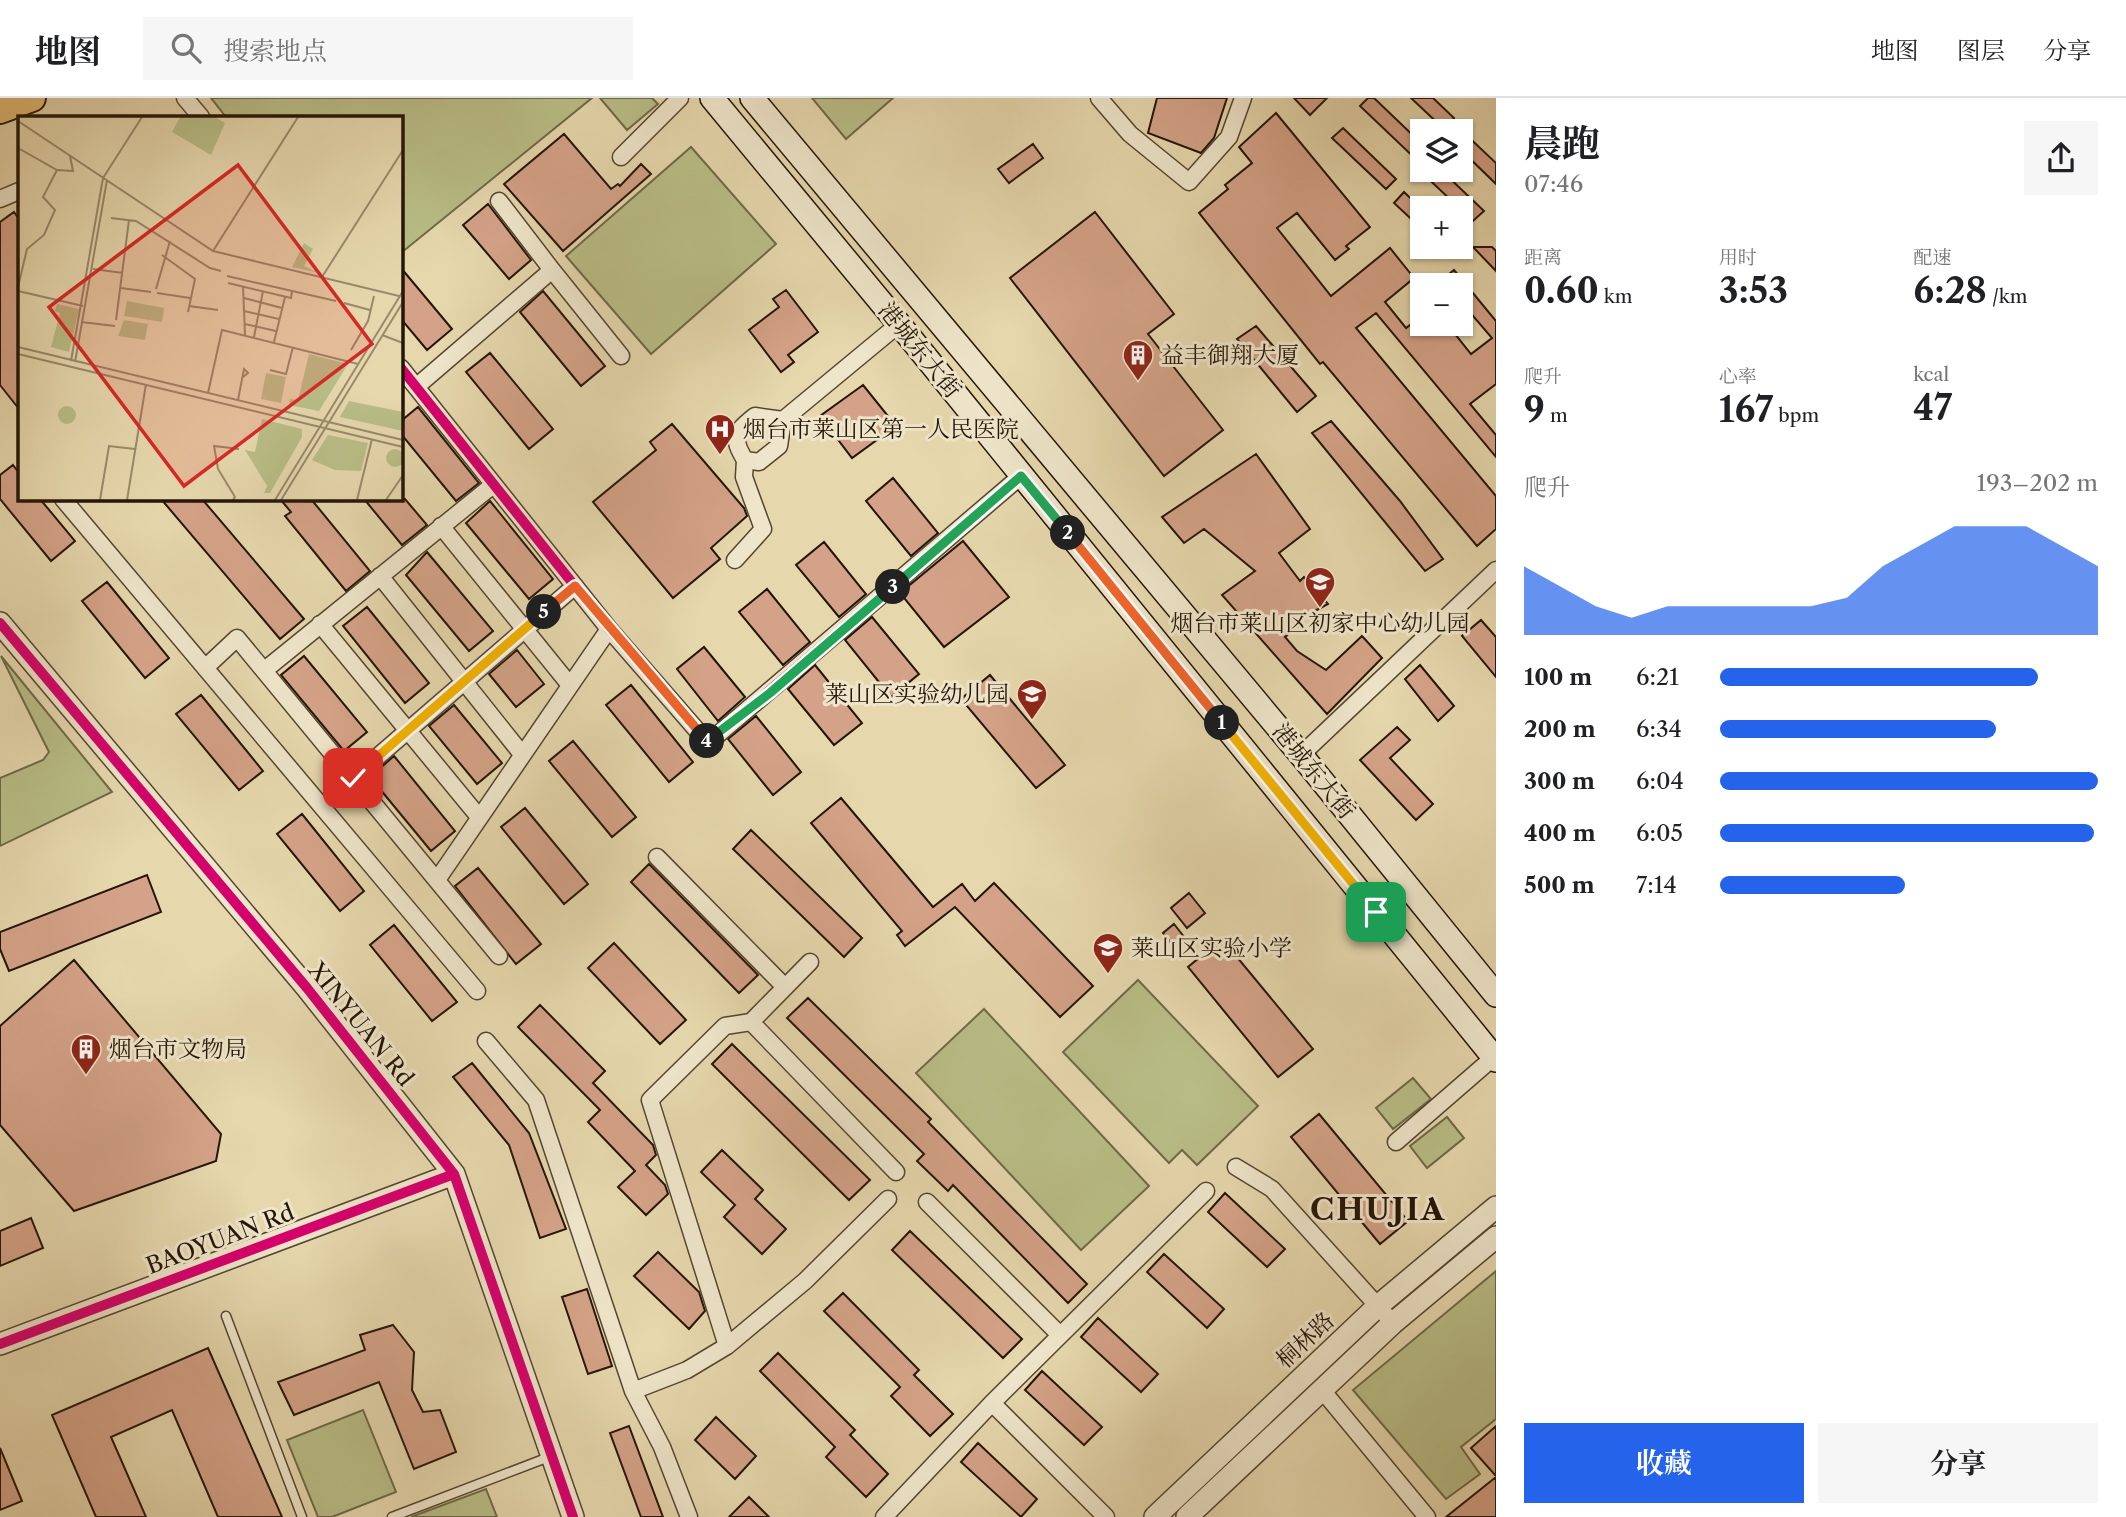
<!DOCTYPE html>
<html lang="zh">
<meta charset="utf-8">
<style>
:root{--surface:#fff;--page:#f6f6f6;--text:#202124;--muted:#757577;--line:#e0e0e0;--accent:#2563eb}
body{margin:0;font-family:"Libre Caslon Text","Noto Serif SC",serif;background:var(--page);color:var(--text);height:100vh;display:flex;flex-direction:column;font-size:26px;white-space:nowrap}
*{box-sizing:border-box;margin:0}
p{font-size:23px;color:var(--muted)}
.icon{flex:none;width:38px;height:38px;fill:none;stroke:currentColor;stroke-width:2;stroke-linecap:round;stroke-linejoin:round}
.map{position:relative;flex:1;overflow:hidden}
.drawer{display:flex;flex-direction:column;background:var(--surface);width:630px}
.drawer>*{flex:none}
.buttons{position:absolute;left:1410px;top:21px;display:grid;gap:14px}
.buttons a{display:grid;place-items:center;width:63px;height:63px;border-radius:0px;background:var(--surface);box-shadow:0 2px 5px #0004;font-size:35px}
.pin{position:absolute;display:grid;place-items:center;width:60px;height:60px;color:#fff;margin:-30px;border-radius:14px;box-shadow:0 4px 10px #0006}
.km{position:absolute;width:35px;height:35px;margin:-18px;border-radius:50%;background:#222;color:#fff;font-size:19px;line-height:35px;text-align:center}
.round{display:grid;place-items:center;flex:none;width:74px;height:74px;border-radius:0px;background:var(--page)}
.headline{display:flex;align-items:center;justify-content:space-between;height:119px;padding:0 28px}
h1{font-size:38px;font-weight:700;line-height:52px}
.figures{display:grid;grid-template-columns:repeat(3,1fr);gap:10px;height:119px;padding:7px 28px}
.figures div{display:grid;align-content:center}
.figures b{font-size:35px;font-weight:700}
.figures small{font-size:19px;font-weight:400}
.figures p{font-size:19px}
.chart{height:196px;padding:14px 28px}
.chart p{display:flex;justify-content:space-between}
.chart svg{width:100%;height:126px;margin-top:7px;fill:var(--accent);opacity:.7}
.primary-button{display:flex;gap:14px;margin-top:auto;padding:14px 28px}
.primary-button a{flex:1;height:80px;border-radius:0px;background:var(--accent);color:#fff;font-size:28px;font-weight:700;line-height:80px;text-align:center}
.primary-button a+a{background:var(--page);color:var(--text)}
ul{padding:0 28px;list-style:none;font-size:23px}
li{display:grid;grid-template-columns:112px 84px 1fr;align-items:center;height:52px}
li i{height:18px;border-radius:9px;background:var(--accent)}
header{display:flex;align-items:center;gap:42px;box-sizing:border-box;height:98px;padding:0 35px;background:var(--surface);border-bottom:2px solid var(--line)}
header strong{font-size:33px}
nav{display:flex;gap:38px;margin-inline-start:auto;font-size:24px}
.search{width:490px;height:63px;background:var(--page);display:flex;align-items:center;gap:18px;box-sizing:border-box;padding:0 24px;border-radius:0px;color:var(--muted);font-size:26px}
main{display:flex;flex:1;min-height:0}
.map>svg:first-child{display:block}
.green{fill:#b9bd87;stroke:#6e6a47;stroke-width:2}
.building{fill:#d4a288;stroke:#241607;stroke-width:2}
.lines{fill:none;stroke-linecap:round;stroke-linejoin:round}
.service-casing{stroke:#544630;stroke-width:11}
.minor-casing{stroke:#544630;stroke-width:19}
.tertiary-casing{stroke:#544630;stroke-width:24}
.secondary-casing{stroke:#241607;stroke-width:26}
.primary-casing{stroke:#241607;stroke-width:30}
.service{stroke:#efe5ca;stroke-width:8}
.minor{stroke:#efe5ca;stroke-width:16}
.tertiary{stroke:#efe5ca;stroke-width:21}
.secondary{stroke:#efe5ca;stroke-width:23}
.primary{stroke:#e3bc76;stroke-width:26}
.cycleway-casing{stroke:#efe5ca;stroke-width:15}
.cycleway{stroke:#d6006c;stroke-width:10}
.split-1-casing{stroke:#fff;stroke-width:14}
.split-2-casing{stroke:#fff;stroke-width:14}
.split-3-casing{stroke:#fff;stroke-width:14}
.split-4-casing{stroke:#fff;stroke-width:14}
.split-5-casing{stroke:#fff;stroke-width:14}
.split-6-casing{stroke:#fff;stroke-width:14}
.split-1{stroke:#f5b400;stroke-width:9}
.split-2{stroke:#f0652b;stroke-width:9}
.split-3{stroke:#22a559;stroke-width:9}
.split-4{stroke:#22a559;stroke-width:9}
.split-5{stroke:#f0652b;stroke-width:9}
.split-6{stroke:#f5b400;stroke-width:9}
.labels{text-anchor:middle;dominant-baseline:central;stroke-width:6;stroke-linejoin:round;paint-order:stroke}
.street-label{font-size:23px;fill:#241607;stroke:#efe5ca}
.poi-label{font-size:23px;fill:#241607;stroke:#efe5ca;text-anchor:start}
.district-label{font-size:30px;font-weight:bold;letter-spacing:2px;fill:#241607;stroke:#efe5ca}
.inset-road{fill:none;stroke:#988a6b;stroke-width:2}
.view{fill:#d62828;fill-opacity:0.15;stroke:#d62828;stroke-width:3.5}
.inset-edge{fill:none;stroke:#241607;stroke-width:3.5}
</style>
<header>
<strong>地图</strong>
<div class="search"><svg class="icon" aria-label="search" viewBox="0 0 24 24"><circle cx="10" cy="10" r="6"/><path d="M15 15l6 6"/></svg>搜索地点</div>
<nav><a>地图</a><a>图层</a><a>分享</a></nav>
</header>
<main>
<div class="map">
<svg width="1496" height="1419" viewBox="0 0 1496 1419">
<rect width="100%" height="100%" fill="#e6d7ad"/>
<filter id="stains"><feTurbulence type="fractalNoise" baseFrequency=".00286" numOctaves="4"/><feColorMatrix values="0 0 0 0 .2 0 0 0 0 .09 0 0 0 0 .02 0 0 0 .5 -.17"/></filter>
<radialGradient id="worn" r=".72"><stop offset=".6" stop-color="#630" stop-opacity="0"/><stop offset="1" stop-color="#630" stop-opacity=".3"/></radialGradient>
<!-- green -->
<path class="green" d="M211 0H592L401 155V19H226Z
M600 0H652L658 6 627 32Z
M812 0H893L846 41Z
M691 49 776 146 651 256 566 158Z
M1 558 112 694 0 748V680L43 662 49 654Z
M1138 882 1258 1008 1197 1067 1182 1052 1169 1065 1063 954Z
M984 911 1149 1088 1081 1152 916 975Z
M1413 980 1431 1001 1393 1031 1376 1010Z
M1447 1019 1464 1040 1427 1070 1410 1048Z
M1496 1173V1321L1461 1349 1480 1376 1446 1401 1353 1292Z
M363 1312 396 1394 332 1419H318L287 1342Z
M486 1391 497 1419H411Z"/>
<!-- building -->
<path class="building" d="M1157 0H1227L1214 40 1201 55 1148 35Z
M1294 0H1327L1310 17Z
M1368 0H1374L1423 47V68L1360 8Z
M1411 0H1433L1454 20 1444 31Z
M1276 15 1370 129 1346 148 1349 151 1335 162 1297 115 1277 130 1331 198 1390 150 1414 180 1385 204 1406 230 1423 217V226H1447L1471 256 1492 240 1461 204V187H1436L1454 172 1496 223V286L1470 306 1496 337V359L1376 215 1356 230 1496 398V431L1477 448 1323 264 1320 266 1199 115 1228 91 1225 87 1252 65 1239 49Z
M1343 30 1396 81 1386 91 1332 40Z
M1461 32 1496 65V86L1461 52Z
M564 36 611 91 618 86 620 88 641 66 651 76 563 153 504 86Z
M1033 46 1043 60 1009 85 998 71Z
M1419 72H1441L1484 113 1473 123Z
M1404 94 1423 112V132L1394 105Z
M488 106 531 162 509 181 463 127Z
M14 114 19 121V311L0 287V124Z
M1095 114 1174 216 1148 236 1223 332 1164 378 1010 180Z
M1473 149H1492L1496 153V173Z
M401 170 452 231 427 252 401 221Z
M786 192 818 234 788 257 794 264 781 274 749 232 779 209 773 201Z
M543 193 605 268 581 288 520 214Z
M1256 228 1316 298 1297 314 1237 241Z
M490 255 553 331 529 351 466 274Z
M863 287 896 328 852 360 820 318Z
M418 309 479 385 456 403 401 336V323Z
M1331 323 1400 403 1443 461 1425 473 1312 335Z
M672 326 744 410 747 418 711 450 720 461 673 500 593 404 656 352 650 344Z
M1256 356 1310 431 1279 455 1300 483 1304 479 1328 506 1300 521 1303 526 1285 539 1297 553 1326 572 1362 538 1382 560 1327 616 1222 497 1255 473 1204 431 1184 445 1162 419Z
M13 367 19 375V401H40L75 443 51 463 0 401V377Z
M893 380 938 435 911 458 866 403Z
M161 401H202L304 521 280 541Z
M280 401H311L370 473 346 493 285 418 291 414Z
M364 401H405L427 427 402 447Z
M490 403 553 481 529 501 466 425Z
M963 443 1009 499 944 549 900 495Z
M824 444 866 496 839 519 796 467Z
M427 454 493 533 469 553 406 477Z
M107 484 169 560 145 580 82 503Z
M767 491 810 544 783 567 739 514Z
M367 509 429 585 405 605 343 528Z
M872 519 919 576 891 599 845 542Z
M1481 522 1496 539V579L1462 538Z
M704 549 745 599 718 623 677 571Z
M517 552 544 586 516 609 489 576Z
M304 558 367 634 344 653 281 577Z
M815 567 862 625 834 647 788 591Z
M1420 567 1454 608 1438 623 1405 581Z
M990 577 1065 667 1036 690 961 601Z
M631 587 693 664 669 684 606 607Z
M201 597 263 673 239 692 176 616Z
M454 607 502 665 477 686 429 628Z
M756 618 801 674 773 697 728 641Z
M1397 629 1410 642 1390 660 1433 706 1416 722 1360 662Z
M573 643 636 719 612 739 549 663Z
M394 658 455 733 431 753 370 679Z
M841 700 933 809 962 786 975 803 994 785 1093 888 1060 919 955 809 905 848 897 837 902 833 811 725Z
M525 710 588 786 564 806 501 729Z
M302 716 364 793 340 813 277 736Z
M751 732 862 840 844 859 733 751Z
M649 766 758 877 739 895 631 784Z
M478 770 541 846 516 866 455 788Z
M147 777 161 814 9 873 0 851V834Z
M1189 795 1205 815 1187 830 1171 810Z
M1174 826 1185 840 1174 849 1163 835Z
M394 827 457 904 432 923 370 847Z
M1222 841 1313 951 1278 979 1188 869Z
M614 845 686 922 660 946 588 870Z
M74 862 221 1036 216 1063 74 1113 0 1027V928Z
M808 900 931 1021 928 1024 1087 1186 1068 1205 953 1087 948 1093 917 1063 924 1056 787 920Z
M540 907 605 973 593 985 653 1047 656 1057 646 1067 665 1087 668 1096 646 1117 618 1089 635 1073 588 1024 600 1012 518 929Z
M732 946 870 1082 849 1102 712 966Z
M472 965 529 1035 566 1131 540 1140 509 1047 453 979Z
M1319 1016 1408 1123 1380 1146 1291 1039Z
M722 1052 763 1092 755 1101 786 1131 762 1156 724 1119 735 1107 701 1074Z
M1225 1095 1285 1151 1267 1169 1208 1114Z
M31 1120 43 1150 0 1168V1133Z
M910 1133 1022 1241 1003 1260 892 1152Z
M658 1154 699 1194 705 1213 689 1231 634 1178Z
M1164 1156 1224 1211 1207 1230 1147 1174Z
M587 1191 612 1268 588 1276 562 1199Z
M843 1195 919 1272 914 1277 953 1316 930 1338 891 1298 900 1289 824 1213Z
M1098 1220 1158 1276 1141 1294 1081 1239Z
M393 1227 414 1254 412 1292 423 1314 440 1312 456 1354 414 1371 379 1284 294 1317 278 1284 365 1252 360 1237Z
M208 1250 282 1419H218L172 1312 111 1339 146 1419H96L52 1317Z
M778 1255 855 1332 850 1337 888 1376 866 1399 826 1359 835 1349 760 1273Z
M1042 1273 1102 1329 1084 1347 1025 1292Z
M716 1319 756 1358 735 1381 695 1342Z
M629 1328 663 1419H641L610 1335Z
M1496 1328V1378L1471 1350Z
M978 1345 1037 1401 1021 1419 961 1364Z
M0 1350 22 1403 0 1412Z
M1496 1379V1419H1446Z
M749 1399 769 1419H729Z"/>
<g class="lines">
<!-- service casing -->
<g class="service-casing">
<path id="service" d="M226 1218 302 1419
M392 1419 549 1359"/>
</g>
<!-- minor casing -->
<g class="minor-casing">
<path id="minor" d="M185 0 201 19
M1099 0 1130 36 1189 84 1229 39 1243 0
M621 59 680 0
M0 101 19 93
M499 103 552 172
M401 270 609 531 708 645 1021 378
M416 289 552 172 621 258
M783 322 755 318C735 334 731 339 745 362L759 364 779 348 783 322 899 226
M63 401 477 893
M441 428 569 586
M735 462 763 431 744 379 745 362
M380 478 521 655
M320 526 479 719
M205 570 237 540 499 858
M266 571 493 387
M1301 657 1496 472
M353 680 575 488
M657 759 785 889
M437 782 609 531
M751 924 896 1074
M486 943 536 1002 633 1293 662 1349 689 1419
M1396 1044 1494 959
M1236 1069 1272 1091 1393 1225
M927 1104 1060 1237
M727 1248 650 1002 725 928 751 924 810 864
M1322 1292 1427 1419
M633 1293 687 1272 727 1248 805 1183 888 1101
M992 1305 1106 1419
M884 1419 992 1305 1206 1093"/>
</g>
<!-- tertiary casing -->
<g class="tertiary-casing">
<path id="tertiary" d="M0 525 307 890 454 1076 573 1419
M0 1246 454 1076
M1155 1419 1379 1207 1496 1109
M1187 1419 1393 1225 1496 1139"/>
</g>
<!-- secondary casing -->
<g class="secondary-casing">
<path id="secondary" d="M712 0 899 226 1496 962
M752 0 1301 657 1496 897"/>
</g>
<!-- primary casing -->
<g class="primary-casing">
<path id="primary" d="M0 12 32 0"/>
</g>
<!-- service -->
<use href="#service" class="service"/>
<!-- minor -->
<use href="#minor" class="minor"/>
<!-- tertiary -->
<use href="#tertiary" class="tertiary"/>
<!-- secondary -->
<use href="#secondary" class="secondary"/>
<!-- primary -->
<use href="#primary" class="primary"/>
<!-- cycleway casing -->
<g class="cycleway-casing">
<path id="cycleway" d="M401 270 609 531 708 645 1021 378
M0 525 307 890 454 1076 573 1419
M0 1246 454 1076"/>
</g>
<!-- cycleway -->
<use href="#cycleway" class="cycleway"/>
</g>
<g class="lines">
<!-- split-1 casing -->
<g class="split-1-casing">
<path id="split-1" d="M1222 625 1376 814"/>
</g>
<!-- split-2 casing -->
<g class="split-2-casing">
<path id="split-2" d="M1068 435 1222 625"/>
</g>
<!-- split-3 casing -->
<g class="split-3-casing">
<path id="split-3" d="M893 489 1021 378 1068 435"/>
</g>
<!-- split-4 casing -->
<g class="split-4-casing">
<path id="split-4" d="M707 643 770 595 893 489"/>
</g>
<!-- split-5 casing -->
<g class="split-5-casing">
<path id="split-5" d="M544 514 575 488 707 643"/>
</g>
<!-- split-6 casing -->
<g class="split-6-casing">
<path id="split-6" d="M353 680 544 514"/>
</g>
<!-- split-1 -->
<use href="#split-1" class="split-1"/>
<!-- split-2 -->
<use href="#split-2" class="split-2"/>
<!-- split-3 -->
<use href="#split-3" class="split-3"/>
<!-- split-4 -->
<use href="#split-4" class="split-4"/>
<!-- split-5 -->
<use href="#split-5" class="split-5"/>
<!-- split-6 -->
<use href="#split-6" class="split-6"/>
</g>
<!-- icons -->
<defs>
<g id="building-pin" transform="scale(1.575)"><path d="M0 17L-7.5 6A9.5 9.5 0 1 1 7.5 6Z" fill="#8f2418" stroke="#efe5ca"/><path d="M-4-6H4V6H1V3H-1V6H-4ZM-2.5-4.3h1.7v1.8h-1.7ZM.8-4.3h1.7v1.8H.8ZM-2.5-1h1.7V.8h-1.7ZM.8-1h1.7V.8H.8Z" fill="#fff"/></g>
<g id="hospital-pin" transform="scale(1.575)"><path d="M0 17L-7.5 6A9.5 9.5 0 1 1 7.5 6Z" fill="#8f2418" stroke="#efe5ca"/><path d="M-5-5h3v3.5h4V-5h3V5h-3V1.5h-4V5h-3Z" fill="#fff"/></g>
<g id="school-pin" transform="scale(1.575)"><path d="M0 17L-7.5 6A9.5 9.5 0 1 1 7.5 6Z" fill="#8f2418" stroke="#efe5ca"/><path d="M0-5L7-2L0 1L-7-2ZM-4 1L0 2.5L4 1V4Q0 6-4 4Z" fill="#fff"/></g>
</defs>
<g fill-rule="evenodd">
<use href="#building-pin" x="1138" y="257"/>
<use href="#hospital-pin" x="720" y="331"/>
<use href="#school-pin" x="1320" y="484"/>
<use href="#school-pin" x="1032" y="596"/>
<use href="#school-pin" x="1108" y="850"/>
<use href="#building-pin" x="86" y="951"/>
</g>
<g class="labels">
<!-- street labels -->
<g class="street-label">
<text transform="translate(920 252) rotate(51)">港城东大街</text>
<text transform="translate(1314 673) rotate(51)">港城东大街</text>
<text transform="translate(361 926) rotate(51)">XINYUAN Rd</text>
<text transform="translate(220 1141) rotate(-21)">BAOYUAN Rd</text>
<text transform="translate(1305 1242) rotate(-43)">桐林路</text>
</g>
<!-- poi labels -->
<g class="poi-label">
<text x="1161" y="257">益丰御翔大厦</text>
<text x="743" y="331">烟台市莱山区第一人民医院</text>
<text x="1320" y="525" text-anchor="middle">烟台市莱山区初家中心幼儿园</text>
<text x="1009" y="596" text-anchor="end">莱山区实验幼儿园</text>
<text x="1131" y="850">莱山区实验小学</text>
<text x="109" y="951">烟台市文物局</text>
</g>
<!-- district labels -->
<g class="district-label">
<text x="1378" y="1111">CHUJIA</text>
</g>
</g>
<!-- overview -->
<g transform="translate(18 18)">
<rect width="385" height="385" fill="#e6d7ad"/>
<path d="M162 1H197L207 7 193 39 154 16ZM286 127 295 133 286 150 301 157 274 151ZM109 185 146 192 144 206 106 200ZM39 188 61 193 51 236 33 231 42 197 37 195ZM106 204 130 208 127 224 100 220ZM291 238 330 248 301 295 271 289 272 283 280 284ZM248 257 268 261 263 287 243 283ZM331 285 385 296V315L322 301ZM40 299a9 9 0 1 1 18 0a9 9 0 1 1-18 0ZM244 303 284 313V321L252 377H246L249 370 227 334 237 336ZM310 319 350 327 343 355 317 354 294 344ZM368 342a9 9 0 1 1 18 0a9 9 0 1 1-18 0Z" fill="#b9bd87"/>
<path class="inset-road" d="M0 5 195 135 381 180M0 32 39 54 55 55 52 40M93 102 118 105 192 152 203 155M195 135 280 1M144 139 177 163 170 196M75 153 105 157M209 160 318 185M304 161 385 34M210 167 273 182 274 175M225 170 227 219M0 171 9 133 26 119 37 94 25 81 39 54M103 172 133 176M138 173 152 125M0 175 65 190M139 177 172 182M226 182 264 192M326 187 352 194M171 190 200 194M226 195 261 203M98 204 111 104M63 206 97 210M227 208 258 215M364 219 385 227M236 221 245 175M256 226 267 181M0 231 385 324M333 234 350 205 356 180M0 238 385 331M53 245 85 62 124 1M57 246 89 64M252 254 268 258 275 231M190 277 204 214 340 248M220 284 226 253 230 257 225 261M82 384 91 330 117 333M109 384 128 268M215 384 217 381 200 353 196 330 221 333M257 384 385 175M263 384 385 186M339 384 354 323M368 384 385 359"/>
<path class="view" d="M220 49 354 228 166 370 31 191Z"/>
<rect width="385" height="385" class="inset-edge"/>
</g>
<rect width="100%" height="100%" filter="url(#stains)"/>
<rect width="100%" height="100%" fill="url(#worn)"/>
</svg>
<div class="buttons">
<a><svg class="icon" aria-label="layers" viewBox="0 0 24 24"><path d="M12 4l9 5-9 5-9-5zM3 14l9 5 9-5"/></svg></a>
<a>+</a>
<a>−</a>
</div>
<div class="pin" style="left:1376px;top:814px;background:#1e9e55"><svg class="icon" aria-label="arrive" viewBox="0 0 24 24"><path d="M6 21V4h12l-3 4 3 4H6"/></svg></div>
<div class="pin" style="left:353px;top:680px;background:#d93025"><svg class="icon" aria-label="check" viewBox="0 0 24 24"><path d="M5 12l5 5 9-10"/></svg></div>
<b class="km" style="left:1222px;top:625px">1</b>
<b class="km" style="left:1068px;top:435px">2</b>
<b class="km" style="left:893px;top:489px">3</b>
<b class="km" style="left:707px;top:643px">4</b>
<b class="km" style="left:544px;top:514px">5</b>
</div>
<section class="drawer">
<div class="headline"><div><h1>晨跑</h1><p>07:46</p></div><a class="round"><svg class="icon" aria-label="share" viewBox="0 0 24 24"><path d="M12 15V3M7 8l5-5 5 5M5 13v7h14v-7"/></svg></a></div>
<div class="figures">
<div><p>距离</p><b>0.60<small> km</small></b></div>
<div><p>用时</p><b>3:53</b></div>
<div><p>配速</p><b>6:28<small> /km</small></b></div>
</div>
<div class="figures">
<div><p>爬升</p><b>9<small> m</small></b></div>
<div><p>心率</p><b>167<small> bpm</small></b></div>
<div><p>kcal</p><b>47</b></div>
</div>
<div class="chart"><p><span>爬升</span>193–202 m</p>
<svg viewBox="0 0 160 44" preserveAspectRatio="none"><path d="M0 44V20L10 27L20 34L30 38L40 34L50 34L60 34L70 34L80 34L90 31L100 20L110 13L120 6L130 6L140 6L150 13L160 20V44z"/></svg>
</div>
<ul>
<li><b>100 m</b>6:21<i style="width:84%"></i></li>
<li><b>200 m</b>6:34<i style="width:73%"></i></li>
<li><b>300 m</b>6:04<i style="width:100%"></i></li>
<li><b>400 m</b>6:05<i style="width:99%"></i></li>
<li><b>500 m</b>7:14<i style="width:49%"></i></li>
</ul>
<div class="primary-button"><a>收藏</a><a>分享</a></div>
</section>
</main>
